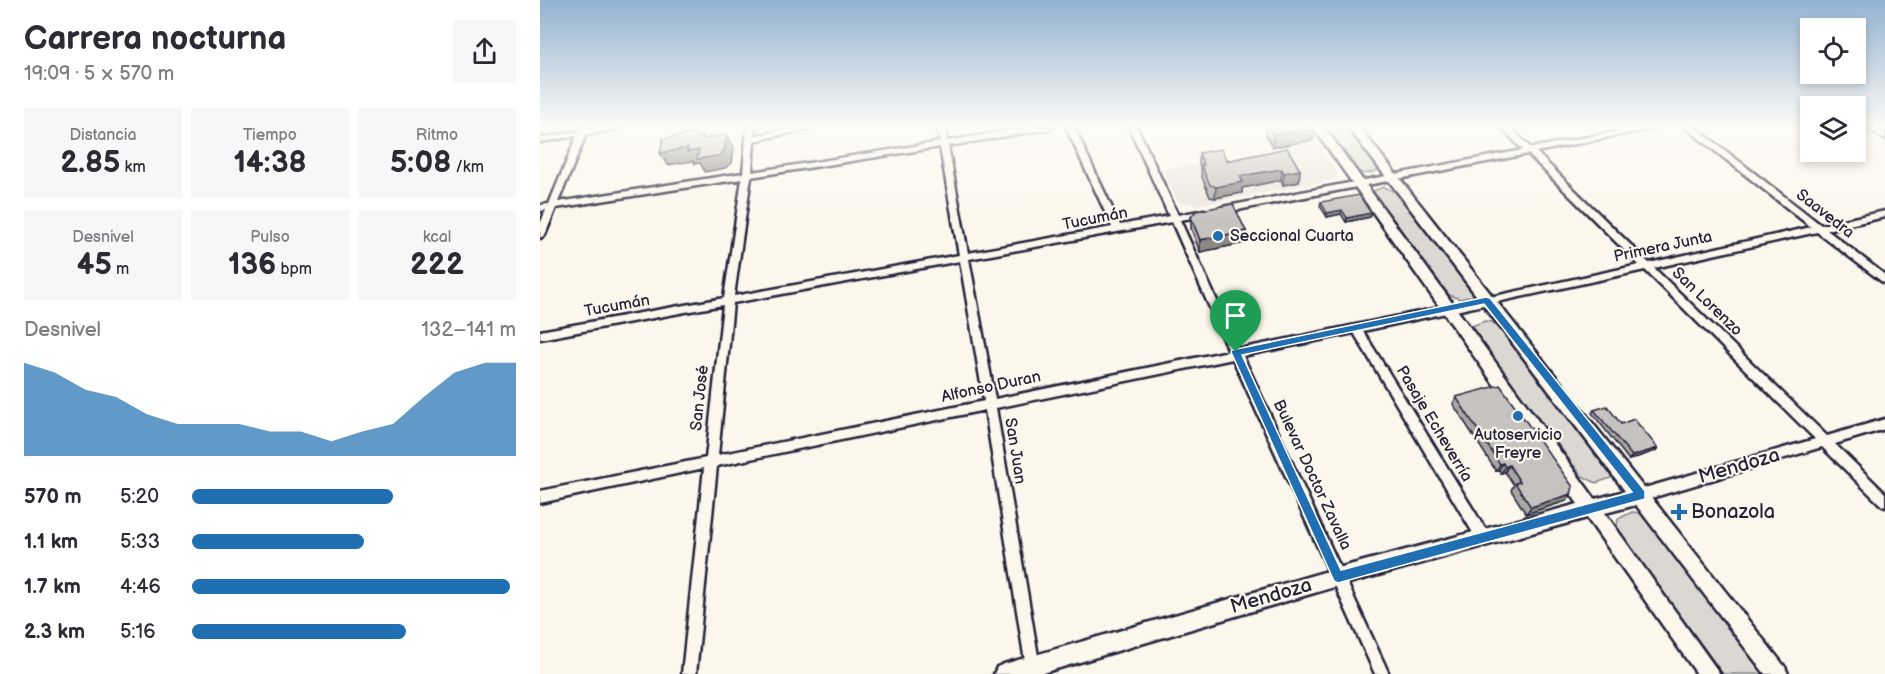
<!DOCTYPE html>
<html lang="es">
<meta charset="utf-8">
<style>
:root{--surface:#fff;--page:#f7f7f7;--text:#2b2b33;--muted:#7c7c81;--accent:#1f6fb2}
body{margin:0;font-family:"Balsamiq Sans",sans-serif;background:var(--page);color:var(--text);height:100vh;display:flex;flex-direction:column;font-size:22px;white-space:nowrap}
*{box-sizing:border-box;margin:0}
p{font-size:20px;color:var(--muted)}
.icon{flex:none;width:33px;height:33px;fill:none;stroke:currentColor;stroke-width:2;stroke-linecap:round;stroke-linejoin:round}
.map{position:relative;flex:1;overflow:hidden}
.drawer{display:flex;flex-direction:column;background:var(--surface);width:540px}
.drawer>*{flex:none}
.buttons{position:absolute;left:1260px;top:18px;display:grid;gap:12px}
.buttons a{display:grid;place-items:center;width:66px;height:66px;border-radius:0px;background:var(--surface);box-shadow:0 3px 9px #0003;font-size:30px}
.pin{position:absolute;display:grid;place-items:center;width:51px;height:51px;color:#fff;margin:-62px -26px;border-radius:50% 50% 50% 0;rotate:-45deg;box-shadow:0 0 6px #0007}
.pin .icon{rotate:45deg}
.round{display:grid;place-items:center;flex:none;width:63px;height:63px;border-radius:0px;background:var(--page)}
.head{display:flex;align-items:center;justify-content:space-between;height:102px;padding:0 24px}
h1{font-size:33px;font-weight:600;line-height:45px}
.stats{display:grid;grid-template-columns:repeat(3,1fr);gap:9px;height:102px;padding:6px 24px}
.stats div{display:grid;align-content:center;border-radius:0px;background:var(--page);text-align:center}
.stats b{font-size:30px;font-weight:600}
.stats small{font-size:16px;font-weight:400}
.stats p{font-size:16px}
.chart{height:168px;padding:12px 24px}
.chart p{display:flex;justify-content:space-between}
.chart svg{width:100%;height:108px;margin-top:6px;fill:var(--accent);opacity:.7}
ul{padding:0 24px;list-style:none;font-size:20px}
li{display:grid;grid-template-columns:96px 72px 1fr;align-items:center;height:45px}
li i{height:15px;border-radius:8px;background:var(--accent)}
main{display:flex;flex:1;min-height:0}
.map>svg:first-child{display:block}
.built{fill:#ebe7df}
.green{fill:#dbd8d3;stroke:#7e7d87;stroke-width:1.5}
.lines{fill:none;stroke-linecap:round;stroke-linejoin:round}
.street-casing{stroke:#22223b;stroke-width:5}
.secondary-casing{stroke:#22223b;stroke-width:5}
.street{fill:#fbf7ec;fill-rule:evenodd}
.secondary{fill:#fbf7ec;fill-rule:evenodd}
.wall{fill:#aaa7a5;stroke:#22223b;stroke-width:1.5}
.shaded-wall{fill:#8b8886;stroke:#22223b;stroke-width:1.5}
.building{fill:#c6c2c0;stroke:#22223b;stroke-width:1.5}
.route{fill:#1f6fb2;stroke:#fff;stroke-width:1.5;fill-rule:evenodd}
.poi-dot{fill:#1f6fb2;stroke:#fbf7ec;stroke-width:2}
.labels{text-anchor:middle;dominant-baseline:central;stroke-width:4.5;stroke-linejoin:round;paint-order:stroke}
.street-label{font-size:16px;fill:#22223b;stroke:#fbf7ec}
.poi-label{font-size:16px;fill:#22223b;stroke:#fbf7ec;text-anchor:start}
.near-street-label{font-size:20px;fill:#22223b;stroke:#fbf7ec}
.near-poi-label{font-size:20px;fill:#22223b;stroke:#fbf7ec;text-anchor:start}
</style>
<main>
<section class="drawer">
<div class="head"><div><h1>Carrera nocturna</h1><p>19:09 · 5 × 570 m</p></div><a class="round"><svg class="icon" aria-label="share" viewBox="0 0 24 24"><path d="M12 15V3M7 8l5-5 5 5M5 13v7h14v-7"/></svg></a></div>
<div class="stats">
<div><p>Distancia</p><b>2.85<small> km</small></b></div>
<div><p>Tiempo</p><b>14:38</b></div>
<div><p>Ritmo</p><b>5:08<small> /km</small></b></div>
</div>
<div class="stats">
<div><p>Desnivel</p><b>45<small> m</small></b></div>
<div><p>Pulso</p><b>136<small> bpm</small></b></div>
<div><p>kcal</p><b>222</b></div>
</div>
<div class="chart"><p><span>Desnivel</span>132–141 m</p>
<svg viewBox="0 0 160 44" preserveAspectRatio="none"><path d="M0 44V6L10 10L20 17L30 20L40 27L50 31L60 31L70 31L80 34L90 34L100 38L110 34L120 31L130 20L140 10L150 6L160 6V44z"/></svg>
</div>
<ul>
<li><b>570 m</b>5:20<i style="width:62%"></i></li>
<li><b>1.1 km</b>5:33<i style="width:53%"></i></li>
<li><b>1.7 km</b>4:46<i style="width:98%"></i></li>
<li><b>2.3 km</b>5:16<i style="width:66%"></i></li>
</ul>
</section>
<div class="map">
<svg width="1345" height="674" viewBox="0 0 1345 674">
<rect width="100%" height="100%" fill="#fbf7ec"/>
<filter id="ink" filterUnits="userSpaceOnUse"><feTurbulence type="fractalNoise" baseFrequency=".0167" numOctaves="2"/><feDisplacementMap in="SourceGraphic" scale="12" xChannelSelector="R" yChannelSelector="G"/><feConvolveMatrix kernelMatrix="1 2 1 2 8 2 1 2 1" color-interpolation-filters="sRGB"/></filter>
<g filter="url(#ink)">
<!-- built -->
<path class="built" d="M776 142 798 174 793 180 657 205 637 201 623 170Z"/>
<!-- green -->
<path class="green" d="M783 127H806L838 169 836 171 825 174 816 171Z
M844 187 857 193 934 292 932 296 920 299 909 295 835 198 833 194 835 190Z
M945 321 952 322 961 330 1072 473 1071 478 1056 483 1042 476 935 336 933 330 934 325Z
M1092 512 1102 513 1112 521 1227 674H1183L1082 536 1077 526 1078 519Z"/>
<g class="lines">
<!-- street casing -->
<g class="street-casing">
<path id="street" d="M41 127H49L48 130 63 127H84L46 135 18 202 203 173 207 127H215L214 136 259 127H278L214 141 212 172 400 142 397 127H405L407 141 491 127H513L509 129 408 146 428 253 572 227 526 127H534L580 225 629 216 589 127H597L638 215 664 210 669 213 664 216 640 220 699 349 908 306 1099 265 988 154 682 213 678 210 682 207 983 150 961 127H970L991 148 1100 127H1119L996 152 1109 263 1271 227 1145 127H1155L1281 225 1345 211V217L1287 230 1345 275V284L1277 232 1114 268 1287 436 1345 419V429L1295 444 1345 493V507L1341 505 1282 447 1101 501 1097 499 1095 495 1097 491 1101 489 1275 439 1105 270 823 331 949 535 950 539 949 543 944 545 939 543 814 333 703 356 849 674H835L693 359 456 408 501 674H487L445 410 177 466 156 674H142L164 468 0 503V491L166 458 183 305 0 339V331L184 298 202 179 16 208 5 235 0 238V224L6 210 0 211V205L9 204 37 136 0 142V138L39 131ZM400 147 419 255 194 296 211 177ZM632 222 689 351 455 399 429 259ZM420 261 444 401 178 455 193 303Z
M1326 127H1336L1345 133V139Z"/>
</g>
<!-- secondary casing -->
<g class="secondary-casing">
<path id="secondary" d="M773 127H784L1055 499 1085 491 808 127H819L1245 667 1248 674H1225L1096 505 1065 513 1180 674H1157L1047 518 798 586 499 674H454L457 667 464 664 798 568 1038 504Z"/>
</g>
<!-- street -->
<use href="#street" class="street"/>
<!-- secondary -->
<use href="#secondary" class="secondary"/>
</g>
<!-- wall -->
<path class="wall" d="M726 127H774L773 140 733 147 726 135Z
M659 153 687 161 760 170 759 182 743 185 741 180 702 188V193L675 198 670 197 662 177 661 169 659 164Z
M781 202 830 217 806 222 801 214 787 217 780 206Z
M651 217 706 231 705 243 660 252 651 229Z
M916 397 1026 501 986 514 971 490 974 485 965 472 961 473 959 470 956 471 913 404Z
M1054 410 1081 424 1118 448 1115 451 1089 460 1052 413Z"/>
<!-- shaded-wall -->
<path class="shaded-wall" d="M775 128 773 140 733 147V135Z
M187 135 194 147 192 163 185 168 165 172 160 163 155 164 153 161 128 165 120 153Z
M742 169 741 180 702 188V193L675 198 676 187 700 176Z
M760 170 759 182 743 185 744 173Z
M802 210 801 214 787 217V213Z
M831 213 830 217 806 222 807 218Z
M706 231 705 243 660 252V240Z
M1118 448 1115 451 1089 460 1092 456Z
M963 463 959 470 956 471 960 464Z
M969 465 965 472 961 473 965 467Z
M1031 494 1026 501 986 514 991 507Z"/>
<!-- building -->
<path class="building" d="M729 127H774L775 128 733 135Z
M156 133V137L163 136 162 139 187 135 184 151 178 156 157 159 159 150 147 152 148 148 120 153 123 139Z
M747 148 760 170 744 173 742 169 700 176 703 182 676 187 670 185 661 165H664L659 153 681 149 687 161Z
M819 195 831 213 807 218 802 210 787 213 781 202Z
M693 204 706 231 660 240 651 217 656 211Z
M960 385 1033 487 1031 494 991 507 975 483 980 482 969 465 965 467 963 463 960 464 916 397Z
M1067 406 1081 424 1094 419 1118 448 1092 456 1054 410Z"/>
</g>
<!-- sky -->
<linearGradient id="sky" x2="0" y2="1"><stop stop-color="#92b2d2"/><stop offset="0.57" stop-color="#fdfbf6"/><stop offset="1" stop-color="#fdfbf6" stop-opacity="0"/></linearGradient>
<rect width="1345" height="222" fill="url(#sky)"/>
<!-- route -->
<path class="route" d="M946 297 950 298 1105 491V499L798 583 794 581 691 352 692 350ZM944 304 1092 492 801 570 702 355Z"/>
<!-- markers -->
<g class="poi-dot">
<circle cx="678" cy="236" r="6"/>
<circle cx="978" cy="416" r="6"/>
<path d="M1136 503h6v6h6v6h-6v6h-6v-6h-6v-6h6z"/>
</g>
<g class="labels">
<!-- street labels -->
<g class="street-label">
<text transform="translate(1285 214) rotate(38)">Saavedra</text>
<text transform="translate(555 219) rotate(-11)">Tucumán</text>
<text transform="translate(1123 247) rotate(-12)">Primera Junta</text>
<text transform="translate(1167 302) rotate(44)">San Lorenzo</text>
<text transform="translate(77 306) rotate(-10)">Tucumán</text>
<text transform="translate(451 387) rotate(-12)">Alfonso Duran</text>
<text transform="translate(160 398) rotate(-84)">San José</text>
<text transform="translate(894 424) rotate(59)">Pasaje Echeverría</text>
<text transform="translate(475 451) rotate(81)">San Juan</text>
<text transform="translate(772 475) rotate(65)">Bulevar Doctor Zavalla</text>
</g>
<!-- poi labels -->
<g class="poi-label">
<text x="690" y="236">Seccional Cuarta</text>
<text x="978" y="435" text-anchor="middle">Autoservicio<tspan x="978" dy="18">Freyre</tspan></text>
</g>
<!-- near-street labels -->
<g class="near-street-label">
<text transform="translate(1199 466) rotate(-16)">Mendoza</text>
<text transform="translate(731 596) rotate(-16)">Mendoza</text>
</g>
<!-- near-poi labels -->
<g class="near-poi-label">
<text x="1151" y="512">Bonazola</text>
</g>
</g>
</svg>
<div class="buttons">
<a><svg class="icon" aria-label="locate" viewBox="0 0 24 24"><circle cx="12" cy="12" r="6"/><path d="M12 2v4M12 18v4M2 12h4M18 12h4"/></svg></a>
<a><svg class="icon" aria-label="layers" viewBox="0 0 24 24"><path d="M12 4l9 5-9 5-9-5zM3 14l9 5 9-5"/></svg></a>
</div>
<div class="pin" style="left:696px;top:352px;background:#1e9e55"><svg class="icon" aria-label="arrive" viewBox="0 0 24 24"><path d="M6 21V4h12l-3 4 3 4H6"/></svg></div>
</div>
</main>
